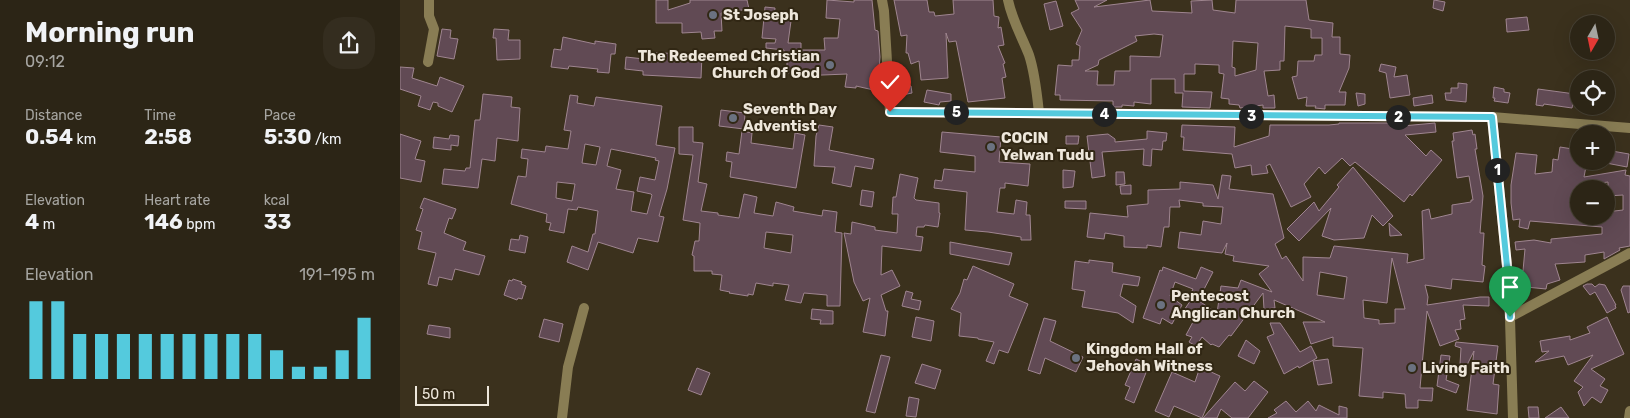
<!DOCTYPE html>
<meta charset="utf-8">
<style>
:root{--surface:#2c2516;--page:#342d1f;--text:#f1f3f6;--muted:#a6a5a1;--line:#484235;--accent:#54cadd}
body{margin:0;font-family:Rubik,sans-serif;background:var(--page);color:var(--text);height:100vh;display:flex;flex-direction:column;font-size:19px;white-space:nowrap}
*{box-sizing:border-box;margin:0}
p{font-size:16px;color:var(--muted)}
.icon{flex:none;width:28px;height:28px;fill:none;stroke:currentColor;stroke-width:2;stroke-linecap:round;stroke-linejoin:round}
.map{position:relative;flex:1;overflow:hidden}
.panel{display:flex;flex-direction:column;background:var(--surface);width:400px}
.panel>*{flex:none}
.needle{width:32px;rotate:189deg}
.buttons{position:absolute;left:1170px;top:15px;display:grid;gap:10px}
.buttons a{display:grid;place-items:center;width:45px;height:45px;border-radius:50%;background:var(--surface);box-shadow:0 5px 20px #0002,0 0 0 1px var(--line);font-size:25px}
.scale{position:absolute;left:15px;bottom:12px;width:74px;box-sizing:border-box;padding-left:5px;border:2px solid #eee7db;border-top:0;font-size:14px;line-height:18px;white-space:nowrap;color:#eee7db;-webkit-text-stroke:4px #312714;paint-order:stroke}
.pin{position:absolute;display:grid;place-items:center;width:42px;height:42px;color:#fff;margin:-51px -21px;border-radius:50% 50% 50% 0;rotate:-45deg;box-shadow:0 0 5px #0007}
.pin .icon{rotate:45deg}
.km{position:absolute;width:25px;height:25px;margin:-12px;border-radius:50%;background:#222;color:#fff;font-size:14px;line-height:25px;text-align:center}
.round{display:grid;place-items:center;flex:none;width:52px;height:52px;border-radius:20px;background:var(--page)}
.overview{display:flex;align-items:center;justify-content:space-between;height:85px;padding:0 25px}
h1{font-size:28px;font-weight:700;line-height:38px}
.figures{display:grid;grid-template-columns:repeat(3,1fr);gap:8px;height:85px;padding:5px 25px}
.figures div{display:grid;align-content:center}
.figures b{font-size:21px;font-weight:700}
.figures small{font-size:14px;font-weight:400}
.figures p{font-size:14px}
.chart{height:140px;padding:10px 25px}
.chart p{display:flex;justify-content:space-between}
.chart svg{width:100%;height:90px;margin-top:5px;stroke:var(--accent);stroke-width:6}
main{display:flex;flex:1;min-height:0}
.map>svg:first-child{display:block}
.building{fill:#614a54;stroke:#9f8590;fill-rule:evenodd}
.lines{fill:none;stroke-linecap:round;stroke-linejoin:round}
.minor{stroke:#897d54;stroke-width:10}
.route-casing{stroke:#fff;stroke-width:10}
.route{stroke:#54cadd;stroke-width:6}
.worship-dot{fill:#6b7280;stroke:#312714;stroke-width:2}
.labels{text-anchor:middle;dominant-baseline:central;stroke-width:4;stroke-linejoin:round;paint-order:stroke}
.poi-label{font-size:15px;font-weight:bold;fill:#eee7db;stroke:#312714;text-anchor:start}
</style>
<main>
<section class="panel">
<div class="overview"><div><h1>Morning run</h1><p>09:12</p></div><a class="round"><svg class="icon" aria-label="share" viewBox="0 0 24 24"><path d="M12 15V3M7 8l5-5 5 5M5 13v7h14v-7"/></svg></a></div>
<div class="figures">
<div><p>Distance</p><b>0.54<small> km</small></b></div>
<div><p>Time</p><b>2:58</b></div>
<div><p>Pace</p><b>5:30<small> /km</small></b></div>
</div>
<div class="figures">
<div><p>Elevation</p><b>4<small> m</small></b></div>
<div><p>Heart rate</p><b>146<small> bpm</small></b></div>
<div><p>kcal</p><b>33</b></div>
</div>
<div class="chart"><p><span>Elevation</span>191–195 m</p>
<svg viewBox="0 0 160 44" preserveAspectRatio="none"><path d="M5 44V6M15 44V6M25 44V22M35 44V22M45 44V22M55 44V22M65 44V22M75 44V22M85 44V22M95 44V22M105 44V22M115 44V30M125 44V38M135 44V38M145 44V30M155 44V14"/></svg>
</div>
</section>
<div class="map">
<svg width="1230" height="418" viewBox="0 0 1230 418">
<rect width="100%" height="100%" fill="#3b311d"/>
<!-- building -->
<path class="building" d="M256 0H268V10L290 3V0H347L349 9 321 13 322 31H314L315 38 302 39 301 32 282 33V23H256Z
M427 0 454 2V0H472L475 30 478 31 480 57 478 81H480L478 91 456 86V88L445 87 447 74 398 76 397 73H387V58H384V50L366 48V43H375L376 39 362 38 365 7 375 8 374 19 391 21 388 43H401V50H425L424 38H438L440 19 426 18Z
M494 0H527L529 12H534L535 16 554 14 553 0H593L594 16 599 17 598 28 601 27 604 45 598 46 605 63 603 64 606 77 602 78 605 98 568 102 556 41 549 42 546 33 548 78 521 80 519 61 511 64 508 53H506L507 35 501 36Z
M675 0H707L694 7 750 0 752 11 792 13 791 1 812 0 813 10 835 13 836 0H906L909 20 933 23 932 37H940V54L950 55 949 68 939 92H946L945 105H925V109L915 108 916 106H906L907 97 898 99 892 77 897 76 898 61H914L915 55H922V38H911V29L885 26 884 61H880V70L864 71 868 96 874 95 875 108H863V105L840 108 839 105 829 104V99L821 98 824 74 819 73V65L795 64V74H784V91L812 92 810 108 782 107 783 93H775V79H751V104L734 102V106L722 105V107H713V101L660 100V95H655L658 65 672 66V60H679L680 46 676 44 682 30 671 13 679 9ZM754 34 763 35 760 57 730 56V71H715L714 85H697L698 71H685L698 65 699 60 737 41 735 36ZM833 41 858 43 856 70 835 76V68L832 67Z
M1034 0 1045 2 1043 11 1033 8Z
M656 1 663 26 650 30 644 4Z
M1127 17 1129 30 1107 32 1106 19Z
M42 29 51 30 50 38 58 39 54 59 37 56Z
M94 29 109 30 108 40H120V59L97 60 96 38H93Z
M163 37 195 44V41L216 44 215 54H211L209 73 197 72 198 69 169 66 168 69 151 67 154 49 161 50Z
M244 52 302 55 301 78 243 75V71L225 69 226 57 244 59Z
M981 64 996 67 994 77 1007 75 1010 95 990 98 986 73 979 71Z
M0 67 14 68 12 78 37 86 40 77 64 86 52 112 38 106V103L33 102 30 110 18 106 21 96 0 89Z
M1058 83 1067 84 1066 102 1046 100 1045 93H1051V88H1058Z
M500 84 511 86 512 93 497 96 495 85Z
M1094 87 1104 89V92L1110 93 1108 103 1094 101 1095 98H1093Z
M1138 89 1175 94 1172 108 1144 104 1143 106 1136 105Z
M527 90 551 94V101L540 102 539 105 524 102Z
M956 93 965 94V104L958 106Z
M83 94 112 97 111 107 120 108 118 141 97 138 95 161 82 159 78 188 42 184 44 169 65 171 66 168H70L75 120H80Z
M170 95 178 96 177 103 194 106 196 97 262 106 256 145 275 148 267 189 259 216 264 217 258 242 238 238 233 253 198 242 188 270 167 262 172 246 188 252 193 234H195L198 211 178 207 177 210 168 209 164 233 149 230 151 223 146 222 147 214 111 204 118 176 126 177 128 159 121 158 122 149 145 152 146 146 168 149 171 131 164 130ZM185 144 200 147 196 165 182 163ZM211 149 256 158 255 160 259 161 255 180 240 177 237 191 251 194 252 195 247 214 231 211 234 192 216 189 221 170 207 166ZM157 182 175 184 172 201 156 198Z
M1032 95 1033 103 1014 106 1013 98Z
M321 110 345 113 344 129 319 126Z
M939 123H1002V126L1035 123 1036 132 1005 135 1026 156 1031 150 1042 160 1012 196 1010 194 1004 202 955 162 950 166 942 158 925 174 919 167 904 184 911 197 891 207 870 164 866 166 868 173 852 175 851 165 835 168 832 154 783 150 784 137H781L782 125 835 127 834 147 869 136 870 125H929L939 124Z
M419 125 433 127 429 150 474 159 472 169 455 166 451 187 432 183 435 167 414 166 416 136Z
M279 127H293V142L303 143 298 182 307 184 301 211 318 213V215L339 218 344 194 357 197 354 213 373 216 376 202 394 207 393 211 422 216 423 210 437 212 435 232 442 233 440 306H427V295L404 293 401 303 385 300 389 285 373 283V286L356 283 353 295 348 294V296L329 293 330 292 320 290 322 275 312 274V271H294V256L292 255 295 241H299L300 223 283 220 293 155 279 154ZM366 232 393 235 391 253 364 248Z
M1072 130 1073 135 1075 134 1077 149H1075L1083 196 1080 233H1084L1082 265 1085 266 1083 282 1052 279 1051 289 1025 285 1028 297 1027 305 1080 297H1089V306L1063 305 1065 319 1060 320 1061 329 1055 330 1059 339 1040 346 1027 311 1020 388H1033L1032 401 1018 400V408H1006L1005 394 983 392V398L959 396 963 348 933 346V337L911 344 903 322H925L874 300 875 308 864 309 863 293 831 336 829 335 819 347 812 344 811 345 802 337 796 346 789 342 792 337 786 335 793 322 782 313 793 297 817 313 821 286 838 288 841 280 872 292 859 274 869 266 833 261 834 256 825 254 827 243 822 253 778 248 780 232 801 235 803 221 821 224 823 207 803 206V203L779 200 780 207H770L769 227H764L761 247 747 245V248L724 247V236L705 233 704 239 687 237 690 213 728 217 727 206 748 204V190L780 189V182L813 185 818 199 822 175 831 176 829 189 873 194 884 238 875 244 882 259 886 256 903 281V257L930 258 934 246 1008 254 1007 263 1024 259 1022 211 1029 209 1031 219 1052 214V205L1071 202V200H1073L1069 176 1057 178 1052 141H1054L1053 133ZM992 258 1005 309H995V323L979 324V320L964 318 963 300 987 303ZM920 272 947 277 944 299 917 295Z
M342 131 352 133 351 143 393 149 395 133 405 135 396 188 330 177 332 162 326 161 327 152 339 154Z
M747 131 767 133 766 141H763L762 150 752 149 751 166 743 165 744 149 702 152 705 176 692 178 687 136 708 134 715 139V142L747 139Z
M542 132 601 137 599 162 630 164 628 186 605 183V188H600L597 212 614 214 616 200 627 202 626 215H630L631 240H621V237L588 232 565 230 567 192 534 188 535 180 542 181 544 169 575 172V156L540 152Z
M0 134 21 141 15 159 25 161 21 182 0 178Z
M50 135 59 136 58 146 51 145V150L33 148 34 137 49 139Z
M666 136H679L678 144H666Z
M1160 147 1179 150V161H1187L1184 177 1226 170 1225 175 1230 176V246L1219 248 1220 250 1204 259V252L1185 255V262L1155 264 1160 280 1147 284 1146 289 1116 286 1119 270 1123 271 1125 249 1116 250 1115 242 1134 240 1151 243V239L1202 234V227L1130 221 1128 229 1119 227 1120 219 1113 220 1111 203V185L1116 153 1137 155 1135 174 1152 172 1153 159 1158 160ZM1208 182V196L1223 195V210L1206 212V216H1179V186Z
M1206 150 1229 154 1227 167 1206 163Z
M953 167 993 216 983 226 972 215 964 238 934 240 922 236 931 208 899 241 887 229 914 202 919 211 939 187 937 185Z
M663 170 675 171 673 187 663 188Z
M716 172H724L725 184 716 185Z
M500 174 518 178 514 198 516 200 539 203V213H540L538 227 525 225 524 227H517L516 236 523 237 521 251 482 246 481 275 492 270 500 286 481 295 486 311H488L485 336 463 332 470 298 463 301 454 282 444 233 451 234 452 222 475 227V230L497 233 498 214H492L493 197H496Z
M731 185V194H721L720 186Z
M462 190 474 192 472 207 460 205Z
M24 198 56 209 52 219 49 218 44 233 66 242 63 250 85 256 79 275 55 269 52 280 39 277 37 286 28 284 36 253 18 249 22 232 16 230 23 209 20 208Z
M665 201H686V209L665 208Z
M989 223 1002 235 990 236Z
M120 235 128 237 125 253 109 250 111 239 119 240Z
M550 242 612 253 609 265 550 254Z
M689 260 713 263 712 272 740 277 738 286 723 284 720 296 736 306 733 323 718 313 682 307 685 291 672 289 675 261 689 263Z
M573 266 614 284 609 296 628 304 608 353 599 350 594 364 586 361 594 342 578 339V338L559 336 561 313 551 309 560 293 564 279 567 280Z
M763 267 796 279 801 267 813 272 801 295 792 291 793 289 775 282 770 296 782 305 772 324 762 318 760 324 743 318 760 270 762 271Z
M113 279 122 282 121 284 126 286 122 299 118 298 117 300 104 295 109 280 112 281Z
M1187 284H1192L1195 287 1199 284 1205 285 1216 305H1215L1216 308 1207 313 1195 292 1190 295 1183 286Z
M1223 286H1230V312L1228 313 1221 290Z
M506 291 513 293 511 299 521 301 519 310 502 306Z
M412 309 433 311V324H420L421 320 411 319Z
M516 317 534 321 531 341 512 337Z
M1207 317 1224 354 1191 369 1205 379 1200 386 1208 390 1201 403 1192 397 1184 406 1178 392 1183 387 1174 381 1193 355 1168 365 1164 356 1135 362 1149 351 1142 352 1140 341 1170 336V340L1190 333 1187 327Z
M644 318 656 321 650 341 683 357 676 372 645 358 640 374 628 370Z
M144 319 163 324 159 342 139 337Z
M870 323H880L900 352 911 346 917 358 899 368 898 366 884 374 867 337 874 334Z
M29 325 50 328V338L27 334Z
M846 340 860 351 854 364 838 356Z
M1056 342 1098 346 1093 384 1099 385 1097 414 1067 410 1074 351 1067 365 1060 364 1061 348 1055 346Z
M481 355 490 357 475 413 466 411Z
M1041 355 1050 356 1046 380 1059 385 1056 393 1037 386Z
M736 359 749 365 734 403 725 399 730 387 725 385Z
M928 359 932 383 918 385 913 361Z
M522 364 541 370 535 389 515 383Z
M800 367 820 376 802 418 774 406 769 417 755 411 772 372 795 382Z
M297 368 310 373 301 395 288 390Z
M854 381 868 392 848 418H832L821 409 817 418H803L835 382 845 391Z
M509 397 519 399 516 417 506 416Z
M886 401 896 412 908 401 916 411 919 405 939 415V406L947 408V418H868L877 413 874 410Z
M1128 407H1138L1139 418H1129Z
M1161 407 1169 418H1145Z"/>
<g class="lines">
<!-- minor -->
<path class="minor" d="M482 0 484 11 490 112 1092 117 1230 128
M608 0C612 20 622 37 629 55 635 73 637 94 639 113
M28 62 34 29 29 16V0
M1092 117 1109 286 1113 418
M1110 317 1230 253
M162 418 168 367 184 308
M1229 418 1230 411"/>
</g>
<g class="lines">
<!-- route casing -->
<g class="route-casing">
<path id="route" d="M490 112 1092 117 1109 286 1110 317"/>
</g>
<!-- route -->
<use href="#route" class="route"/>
</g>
<!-- markers -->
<g class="worship-dot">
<circle cx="313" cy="15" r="5"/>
<circle cx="430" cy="65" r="5"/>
<circle cx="333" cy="118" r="5"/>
<circle cx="591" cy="147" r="5"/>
<circle cx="761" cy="305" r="5"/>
<circle cx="676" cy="358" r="5"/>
<circle cx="1012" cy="368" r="5"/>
</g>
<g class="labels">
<!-- poi labels -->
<g class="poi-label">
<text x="323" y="15">St Joseph</text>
<text x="420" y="56" text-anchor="end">The Redeemed Christian<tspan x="420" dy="17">Church Of God</tspan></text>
<text x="343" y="109">Seventh Day<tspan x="343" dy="17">Adventist</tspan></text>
<text x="601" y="138">COCIN<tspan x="601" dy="17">Yelwan Tudu</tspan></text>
<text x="771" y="296">Pentecost<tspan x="771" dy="17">Anglican Church</tspan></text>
<text x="686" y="349">Kingdom Hall of<tspan x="686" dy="17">Jehovah Witness</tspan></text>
<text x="1022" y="368">Living Faith</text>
</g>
</g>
</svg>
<div class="buttons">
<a><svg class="needle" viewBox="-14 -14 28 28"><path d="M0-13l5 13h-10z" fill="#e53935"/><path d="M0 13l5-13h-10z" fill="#a6a5a1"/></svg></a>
<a><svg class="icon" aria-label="locate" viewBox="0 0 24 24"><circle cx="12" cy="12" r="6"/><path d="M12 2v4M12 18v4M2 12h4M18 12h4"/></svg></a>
<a>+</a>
<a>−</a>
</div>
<div class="scale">50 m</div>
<div class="pin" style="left:1110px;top:317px;background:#1e9e55"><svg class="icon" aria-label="arrive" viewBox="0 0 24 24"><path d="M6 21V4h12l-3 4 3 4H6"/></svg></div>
<div class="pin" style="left:490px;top:112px;background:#d93025"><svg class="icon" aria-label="check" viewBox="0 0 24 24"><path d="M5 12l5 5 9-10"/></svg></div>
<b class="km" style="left:1097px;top:170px">1</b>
<b class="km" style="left:998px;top:117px">2</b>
<b class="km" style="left:851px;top:116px">3</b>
<b class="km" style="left:704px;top:114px">4</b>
<b class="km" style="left:556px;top:112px">5</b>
</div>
</main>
